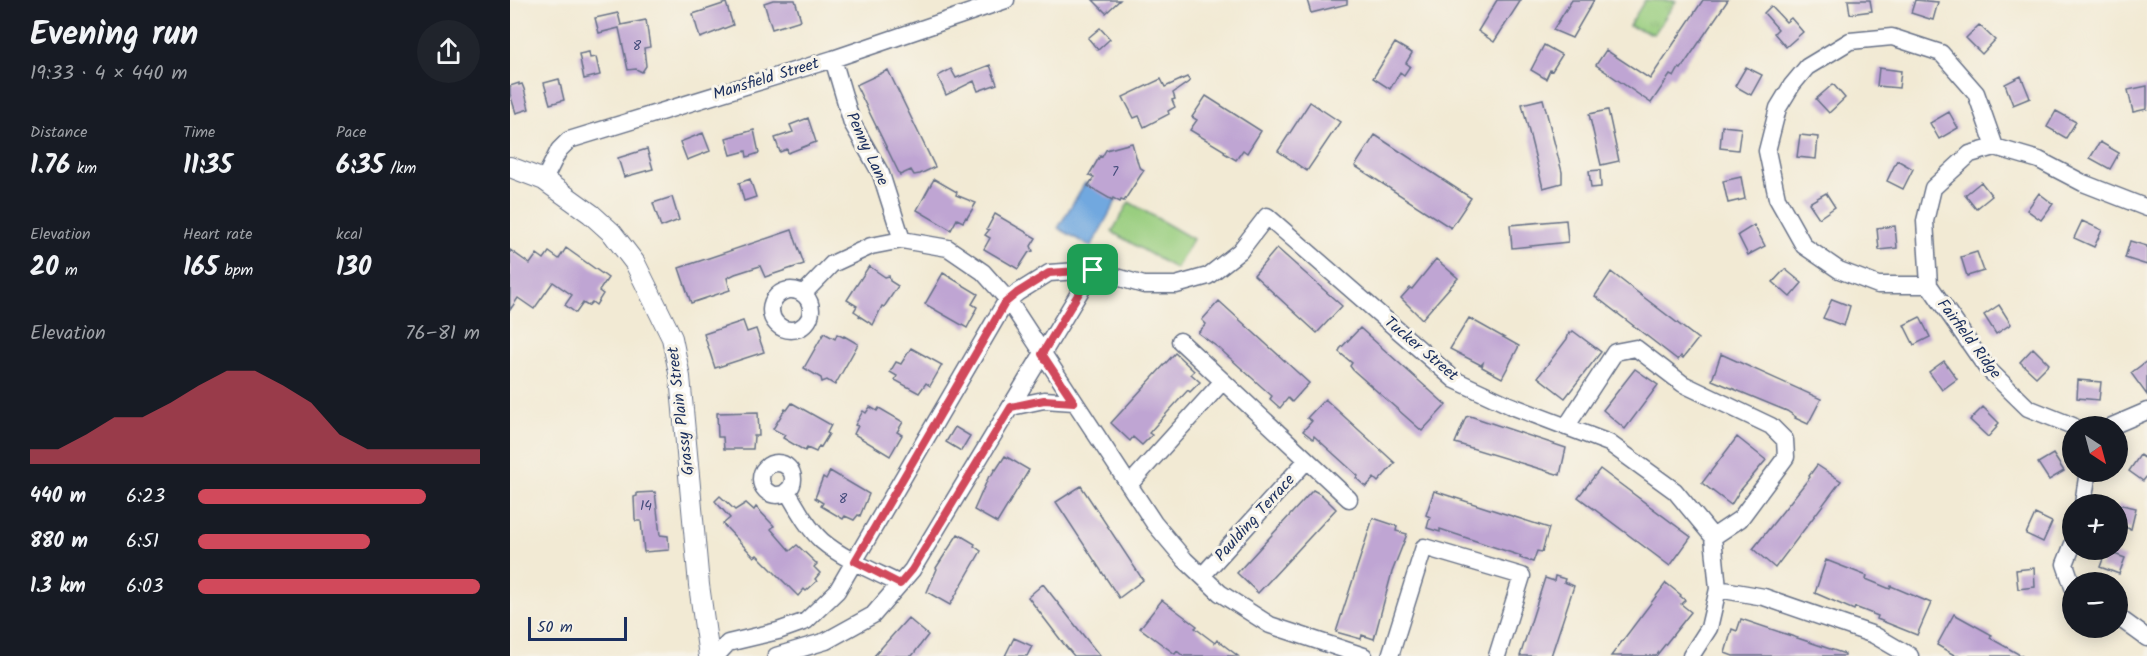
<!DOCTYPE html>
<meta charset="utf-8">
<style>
:root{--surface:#171b24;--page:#20242c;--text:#f1f3f6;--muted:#9ea1a6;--accent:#d1495b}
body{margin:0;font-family:Kalam,sans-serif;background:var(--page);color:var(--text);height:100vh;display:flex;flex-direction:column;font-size:22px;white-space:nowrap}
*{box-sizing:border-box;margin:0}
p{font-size:20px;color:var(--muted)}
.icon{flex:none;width:33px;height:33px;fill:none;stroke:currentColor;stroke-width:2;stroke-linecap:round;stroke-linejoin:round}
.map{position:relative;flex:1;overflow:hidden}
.sheet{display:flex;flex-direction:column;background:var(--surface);width:510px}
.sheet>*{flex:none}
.needle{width:39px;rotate:144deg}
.buttons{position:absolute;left:1552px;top:416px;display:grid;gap:12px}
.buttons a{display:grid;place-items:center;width:66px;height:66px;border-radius:50%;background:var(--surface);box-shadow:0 3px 15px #0003;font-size:30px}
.scale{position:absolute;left:18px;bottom:15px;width:99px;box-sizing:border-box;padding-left:6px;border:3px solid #1b2f5e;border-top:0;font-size:16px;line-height:21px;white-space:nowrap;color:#1b2f5e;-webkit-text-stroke:4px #f7f3e8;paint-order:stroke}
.pin{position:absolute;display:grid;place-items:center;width:51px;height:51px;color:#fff;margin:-26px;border-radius:12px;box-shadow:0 3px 9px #0006}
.round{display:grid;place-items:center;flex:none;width:63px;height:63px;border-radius:32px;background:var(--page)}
.overview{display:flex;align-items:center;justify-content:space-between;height:102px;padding:0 30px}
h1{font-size:33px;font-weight:600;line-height:45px}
.stats{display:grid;grid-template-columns:repeat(3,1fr);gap:9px;height:102px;padding:6px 30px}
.stats div{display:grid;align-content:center}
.stats b{font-size:26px;font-weight:600}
.stats small{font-size:16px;font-weight:400}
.stats p{font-size:16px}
.chart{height:168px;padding:12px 30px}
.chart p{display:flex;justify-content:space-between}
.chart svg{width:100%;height:108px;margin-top:6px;fill:var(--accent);opacity:.7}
ul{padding:0 30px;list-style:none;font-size:20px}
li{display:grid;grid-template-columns:96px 72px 1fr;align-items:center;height:45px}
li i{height:15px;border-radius:8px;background:var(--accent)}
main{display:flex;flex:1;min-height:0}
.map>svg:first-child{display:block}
.grass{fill:#99ce7f;stroke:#5a7e6e;stroke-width:1.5}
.park{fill:url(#park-tufts);stroke:#5a7e6e;stroke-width:1.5}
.water{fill:#71a8df;stroke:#466c9e;stroke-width:1.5}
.building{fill:#bfa5d3}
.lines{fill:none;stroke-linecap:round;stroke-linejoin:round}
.minor-casing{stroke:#667087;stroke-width:19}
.major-casing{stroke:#667087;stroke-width:22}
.minor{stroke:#fff;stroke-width:16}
.major{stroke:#fff;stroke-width:20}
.route-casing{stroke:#fff;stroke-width:12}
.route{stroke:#d1495b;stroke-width:8}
.labels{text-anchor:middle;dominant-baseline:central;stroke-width:6;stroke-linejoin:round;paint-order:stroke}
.number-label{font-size:14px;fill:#444c7b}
.street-label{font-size:16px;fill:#1b2f5e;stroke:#f7f3e8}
</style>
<main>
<section class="sheet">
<div class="overview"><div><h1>Evening run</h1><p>19:33 · 4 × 440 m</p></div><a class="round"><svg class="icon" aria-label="share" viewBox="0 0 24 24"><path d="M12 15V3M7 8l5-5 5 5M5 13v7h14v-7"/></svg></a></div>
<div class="stats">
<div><p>Distance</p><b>1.76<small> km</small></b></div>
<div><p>Time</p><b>11:35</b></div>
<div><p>Pace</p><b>6:35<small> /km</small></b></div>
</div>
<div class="stats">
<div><p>Elevation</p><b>20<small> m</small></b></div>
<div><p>Heart rate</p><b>165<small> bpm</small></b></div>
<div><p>kcal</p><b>130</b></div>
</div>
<div class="chart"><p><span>Elevation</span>76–81 m</p>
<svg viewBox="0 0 160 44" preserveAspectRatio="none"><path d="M0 44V38L10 38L20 32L30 25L40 25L50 19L60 12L70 6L80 6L90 12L100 19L110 32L120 38L130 38L140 38L150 38L160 38V44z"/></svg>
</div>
<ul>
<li><b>440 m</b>6:23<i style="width:81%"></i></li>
<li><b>880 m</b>6:51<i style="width:61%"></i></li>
<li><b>1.3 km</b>6:03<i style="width:100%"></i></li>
</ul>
</section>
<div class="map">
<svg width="1637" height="656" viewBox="0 0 1637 656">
<defs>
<pattern id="park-tufts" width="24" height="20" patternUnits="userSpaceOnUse" patternTransform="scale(1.5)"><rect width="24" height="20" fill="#99ce7f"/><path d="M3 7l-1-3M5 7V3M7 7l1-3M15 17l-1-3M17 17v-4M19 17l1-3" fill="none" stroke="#83b170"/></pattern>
</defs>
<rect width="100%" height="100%" fill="#f7f3e8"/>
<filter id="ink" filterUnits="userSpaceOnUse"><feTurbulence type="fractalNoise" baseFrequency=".0167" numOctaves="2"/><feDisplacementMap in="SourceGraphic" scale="12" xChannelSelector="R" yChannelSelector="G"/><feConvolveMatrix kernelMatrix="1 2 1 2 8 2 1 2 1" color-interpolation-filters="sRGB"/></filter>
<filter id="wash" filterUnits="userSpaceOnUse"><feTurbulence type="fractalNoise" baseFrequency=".008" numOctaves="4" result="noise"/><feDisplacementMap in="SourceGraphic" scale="24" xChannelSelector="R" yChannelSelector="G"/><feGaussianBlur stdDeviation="1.35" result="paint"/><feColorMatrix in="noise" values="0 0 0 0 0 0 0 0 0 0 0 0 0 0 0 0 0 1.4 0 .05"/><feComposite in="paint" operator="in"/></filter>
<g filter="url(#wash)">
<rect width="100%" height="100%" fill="#f2ead4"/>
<!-- grass -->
<path class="grass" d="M619 202 683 239 666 269 602 232Z"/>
<!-- park -->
<path class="park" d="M1135 0 1166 1 1144 34 1119 26Z"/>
<!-- water -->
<path class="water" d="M575 183 606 201 581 247 548 228Z"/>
<g id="blocks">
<!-- building -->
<path class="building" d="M263 0H285L291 20 262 29 254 3Z
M583 0H610L596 13Z
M797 0H837V4L801 13Z
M987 0H1011L984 42 968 31Z
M1062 0H1084L1062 38 1043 30Z
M1193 0H1218L1171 69 1169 68 1164 77 1160 75 1141 103 1086 65 1096 50 1140 79Z
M1338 0H1360L1362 11 1340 14Z
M1405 0 1428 2 1423 20 1401 13Z
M216 3 223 25 190 38 183 14Z
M1261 6 1276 22 1281 18 1293 32 1276 47 1264 33 1268 29 1254 13Z
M108 13 111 25 136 20 140 47 134 48 136 66 132 72 126 69 118 70 109 28 89 33 85 18Z
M1469 25 1485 40 1472 54 1456 38Z
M590 28 600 39 588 50 578 38Z
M885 43 902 53 896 63 900 66 894 75 890 72 880 89 863 78Z
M1034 45 1052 55 1042 71 1040 70 1036 79 1021 70Z
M79 52 80 58 86 57 90 75 74 79 69 54Z
M480 65 487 84 468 91 464 81 436 95 428 76 441 69 446 78Z
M1236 67 1252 75 1241 95 1225 86Z
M1369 68 1391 71 1389 88 1367 86Z
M378 70 425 167 410 174 404 175 401 170 390 175 346 85Z
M1511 76 1520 98 1503 105 1495 84Z
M677 77 680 81 663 93 665 99 662 100 665 107 658 111 659 114 634 127 629 116 624 118 613 97 651 79 655 87Z
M49 79 54 100 40 104 34 83Z
M9 83V85L12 84 14 89 19 109 6 113 0 94V86Z
M1323 84 1335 98 1319 113 1306 99Z
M1637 86V109L1623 112 1618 90Z
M696 96 751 131 737 153 733 150 726 160 714 153 715 151 680 130 687 120 682 117Z
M1033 99 1052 172V183L1033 188 1012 104Z
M800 102 830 122 797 171 768 151Z
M1098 110 1109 161 1091 165 1079 114Z
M1546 111 1566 122 1556 138 1537 127Z
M1439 112 1448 128 1429 139 1420 123Z
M298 118 306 142 278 153 277 149 270 152 265 138 283 132 280 125Z
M1212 126 1231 128 1228 150 1210 148Z
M244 130 249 153 237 157 236 151 221 155 216 138Z
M193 133 200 151 177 160 170 142Z
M865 135 961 198 941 228 845 166Z
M1290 135 1308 137 1306 159 1287 157Z
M1590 142 1609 153 1600 169 1580 158Z
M622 143 629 167 634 170 614 201 611 200 610 202 603 198 602 200 578 186 584 177 579 175 590 156 592 157 596 150Z
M137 149 143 169 114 177 108 158Z
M1387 160 1403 169 1393 189 1377 181Z
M1090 170 1091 187 1081 188 1079 171Z
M1231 177 1235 199 1218 203 1213 181Z
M240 179 246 197 234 201 229 183Z
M424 179 447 192 446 195 466 203 457 218 456 217 453 222 447 219 441 230 407 210Z
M1471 182 1482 196 1466 209 1455 195Z
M1316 193 1325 207 1309 218 1299 203Z
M1529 193 1543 204 1531 220 1517 210Z
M162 197 169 220 151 227 143 203Z
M485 214 526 238 521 246 523 251 519 252 508 269 474 249 480 238 475 235 479 230 477 229Z
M1056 220 1058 242 1002 248 1000 225Z
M1572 221 1592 230 1584 247 1564 238Z
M1244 225 1255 246 1238 255 1228 235Z
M1385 226 1387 248 1369 250 1367 228Z
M282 230 294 264 255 277 250 266 225 274 217 278 220 290 181 303 169 268Z
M1620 241 1637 246V265L1615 258Z
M56 248 98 278 89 291 93 294 86 305 82 302 78 306 73 303 66 313 55 305 62 295 43 282 24 309 8 298 0 310V250L20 264 27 254 34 259 39 252 49 259Z
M767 248 832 306 807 333 744 275Z
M1467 252 1474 271 1457 276 1451 257Z
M926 259 948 278 912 319 891 298 900 288 902 289Z
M359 266 375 277 379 276 380 281 388 286 374 307 372 306 363 325 349 316 350 315 344 311 347 306 337 300Z
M1275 269 1292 283 1280 297 1263 282Z
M1101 272 1188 339 1173 358 1171 356 1168 360 1085 296Z
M433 273 468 294 462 304 467 307 464 313H465L457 328 415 304Z
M1322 299 1340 306 1334 326 1313 318Z
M709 301 799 383 782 402 778 398 770 408 760 399 762 396 710 349 688 333 696 324 692 320Z
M1489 305 1501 324 1486 334 1474 315Z
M1410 317 1420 337 1404 345 1394 325Z
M959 318 1009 346 992 378 972 367 973 363 971 365 940 349Z
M233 321 237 332 246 329 254 352 205 368 194 334Z
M850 328 936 405 912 431 843 370 840 366 842 363 829 352 830 349Z
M1063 331 1091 352 1055 398 1028 377 1057 339 1059 333 1060 334Z
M314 333 325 339 327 334 333 337 334 336 348 344 325 385 317 380 312 382 311 378 294 368Z
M401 348 432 365 420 386 416 383 409 393 385 380 387 376 380 372 386 362 391 364Z
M1523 348 1539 364 1526 377 1510 362Z
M665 353 684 371 681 374 690 382 680 392 678 390 647 424 639 433 642 435 632 445 623 437 620 441 601 423Z
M1211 354 1311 399 1298 424 1285 418 1286 417 1277 411 1202 380Z
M1434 361 1447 379 1432 390 1419 372Z
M1637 361V395L1621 373Z
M1125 369 1148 385 1115 429 1093 410Z
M1568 380 1591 382 1589 400 1567 398Z
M815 399 885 463 868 482 864 478 856 487 846 478 848 476 804 436 803 439 793 431 802 421 797 418Z
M282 403 321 425 317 433 319 434 311 447 309 446 306 452 297 448 295 451 273 438 275 435 263 429 275 409 277 410Z
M360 407 367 411 369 408 393 422 387 432 392 435 380 456 344 434 348 426 345 425 353 411 356 413Z
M1473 407 1489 423 1486 426 1487 427 1478 437 1460 420Z
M248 412 249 436H244L243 449H214L213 437H208L207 413Z
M960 416 1056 448 1050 475 945 443 956 417Z
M445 427 460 436 451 451 436 442Z
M1227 437 1256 460 1229 492 1221 505 1192 483Z
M1543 454 1554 471 1539 480 1528 463Z
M1630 455 1637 460V476L1633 481 1619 471Z
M495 456 519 470 487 523 464 510 479 476H481L485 469 486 470Z
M1307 465 1331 481 1265 568 1243 549 1300 477 1299 476Z
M1090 469 1181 537 1160 566 1068 497Z
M320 471 359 494 350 516 348 515 344 520 335 516 333 519 311 506 313 503 305 498 313 477 316 479Z
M571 486 633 580 609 598 546 502Z
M803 490 812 495 826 509 748 593 727 573Z
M924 491 1039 528 1032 552 1027 551 1023 562 1010 558 1011 556 930 529V532L917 528 920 517 916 515Z
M145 492 150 535 158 536 159 550 134 552 131 521H126L125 519 124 497 127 496V493Z
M210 496 225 510 236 503 244 510 246 507 264 526 261 529 280 551 287 545 307 564 304 567 310 573 305 579 307 581 296 591 294 589 288 596 247 555 244 557 213 524 220 518 205 501Z
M1608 504 1626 508 1621 529 1608 526Z
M1525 514 1542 522 1533 542 1516 534Z
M863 518 887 526 886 531 897 534 882 572 864 639 852 635 851 639 826 632Z
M448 534 465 544 464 546 471 551 440 605 417 592 427 569 426 568Z
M1596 551 1615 558 1609 574 1590 567Z
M1316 560 1357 576 1356 579 1380 589 1381 586 1421 603 1407 635 1367 619 1368 616 1345 607 1344 610 1305 593Z
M1524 568 1525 587 1508 589 1506 570Z
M1045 576 1055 579 1054 582 1064 586 1041 656H1010L1035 578 1044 581Z
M1156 583 1171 595 1170 596 1175 600 1171 604 1181 612 1146 656H1101Z
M533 584 569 630 590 656H564L553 643 518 597Z
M652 600 687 626 685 628 705 643 707 640 728 656H673L667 651 665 654 630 628Z
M1444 614 1482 635 1480 638 1512 656H1446L1439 652 1427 645Z
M398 618 418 635 402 656H364Z
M1231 619 1335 654V656H1223L1215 653 1222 629 1227 631Z
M504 638 522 646 517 656H495Z"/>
</g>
</g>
<g filter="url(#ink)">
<use href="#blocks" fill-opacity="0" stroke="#667087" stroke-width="1.5"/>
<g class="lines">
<!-- minor casing -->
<g class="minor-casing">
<path id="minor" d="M323 59 342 123 371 174 392 240
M1485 147 1466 93 1431 53 1382 37 1340 41 1297 67 1282 85 1268 108 1257 151 1267 198 1294 246 1329 270 1368 285H1419L1476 367 1518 408 1563 426
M34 180 49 150 59 140 323 59 496 0
M1419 285 1415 221 1423 188 1460 154 1485 147 1529 160 1573 183 1637 208
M261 310a20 20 0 1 1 40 0a20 20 0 1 1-40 0Z
M293 294 322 264 361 246 392 240 438 248 473 272 498 300 644 523 675 560 710 593 760 625 854 656
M670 341 839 499
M501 407 534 400 564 402
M1602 426 1637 411
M1056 427 1105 352 1126 348 1173 384 1261 426 1275 440 1276 457 1230 519 1203 537
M251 479a16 16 0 1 1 32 0a16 16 0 1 1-32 0Z
M619 485 713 381
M277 491C287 508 297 527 312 541 333 559 366 572 390 584
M1573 504 1578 471
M1563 544 1555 564 1563 587
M692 576 797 460
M1208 589 1254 597 1364 635 1400 656
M1608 617 1637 638
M206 656 218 643 268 631 296 621 327 591 495 303 507 293 539 273 583 270 634 285H666L698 276 730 251 757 216 945 380 999 405 1099 443 1165 491 1203 537 1208 589 1199 628 1181 656
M266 656 316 641 363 615 402 570 583 270
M880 656 914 547 1012 576 987 656"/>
</g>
<!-- major casing -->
<g class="major-casing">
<path id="major" d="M0 167 34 180 81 214 102 233 125 263 162 338 170 377 189 585 199 656"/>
</g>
<!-- minor -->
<use href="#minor" class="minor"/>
<!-- major -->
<use href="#major" class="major"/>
</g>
</g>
<g class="lines" filter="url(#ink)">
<!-- route casing -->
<g class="route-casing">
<path id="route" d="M583 270 532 354 564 402 534 400 501 407 402 570 390 584 345 561 495 303 507 293 539 273Z"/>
</g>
<!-- route -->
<use href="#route" class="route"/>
</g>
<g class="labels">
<!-- number labels -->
<g class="number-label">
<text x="127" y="46">8</text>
<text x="605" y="172">7</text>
<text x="333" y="499">8</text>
<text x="136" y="506">14</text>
</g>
<!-- street labels -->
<g class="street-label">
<text transform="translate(256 79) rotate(-17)">Mansfield Street</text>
<text transform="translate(357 149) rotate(65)">Penny Lane</text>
<text transform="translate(1459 339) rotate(53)">Fairfield Ridge</text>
<text transform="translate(911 349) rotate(40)">Tucker Street</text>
<text transform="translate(171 411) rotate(-97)">Grassy Plain Street</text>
<text transform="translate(745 518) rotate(-48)">Paulding Terrace</text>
</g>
</g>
</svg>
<div class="buttons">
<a><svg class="needle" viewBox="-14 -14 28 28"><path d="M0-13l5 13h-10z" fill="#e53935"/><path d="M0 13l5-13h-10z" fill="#9ea1a6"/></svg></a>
<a>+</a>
<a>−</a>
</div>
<div class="scale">50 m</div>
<div class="pin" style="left:583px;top:270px;background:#1e9e55"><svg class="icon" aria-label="arrive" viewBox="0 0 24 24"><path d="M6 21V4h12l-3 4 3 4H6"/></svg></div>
</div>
</main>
